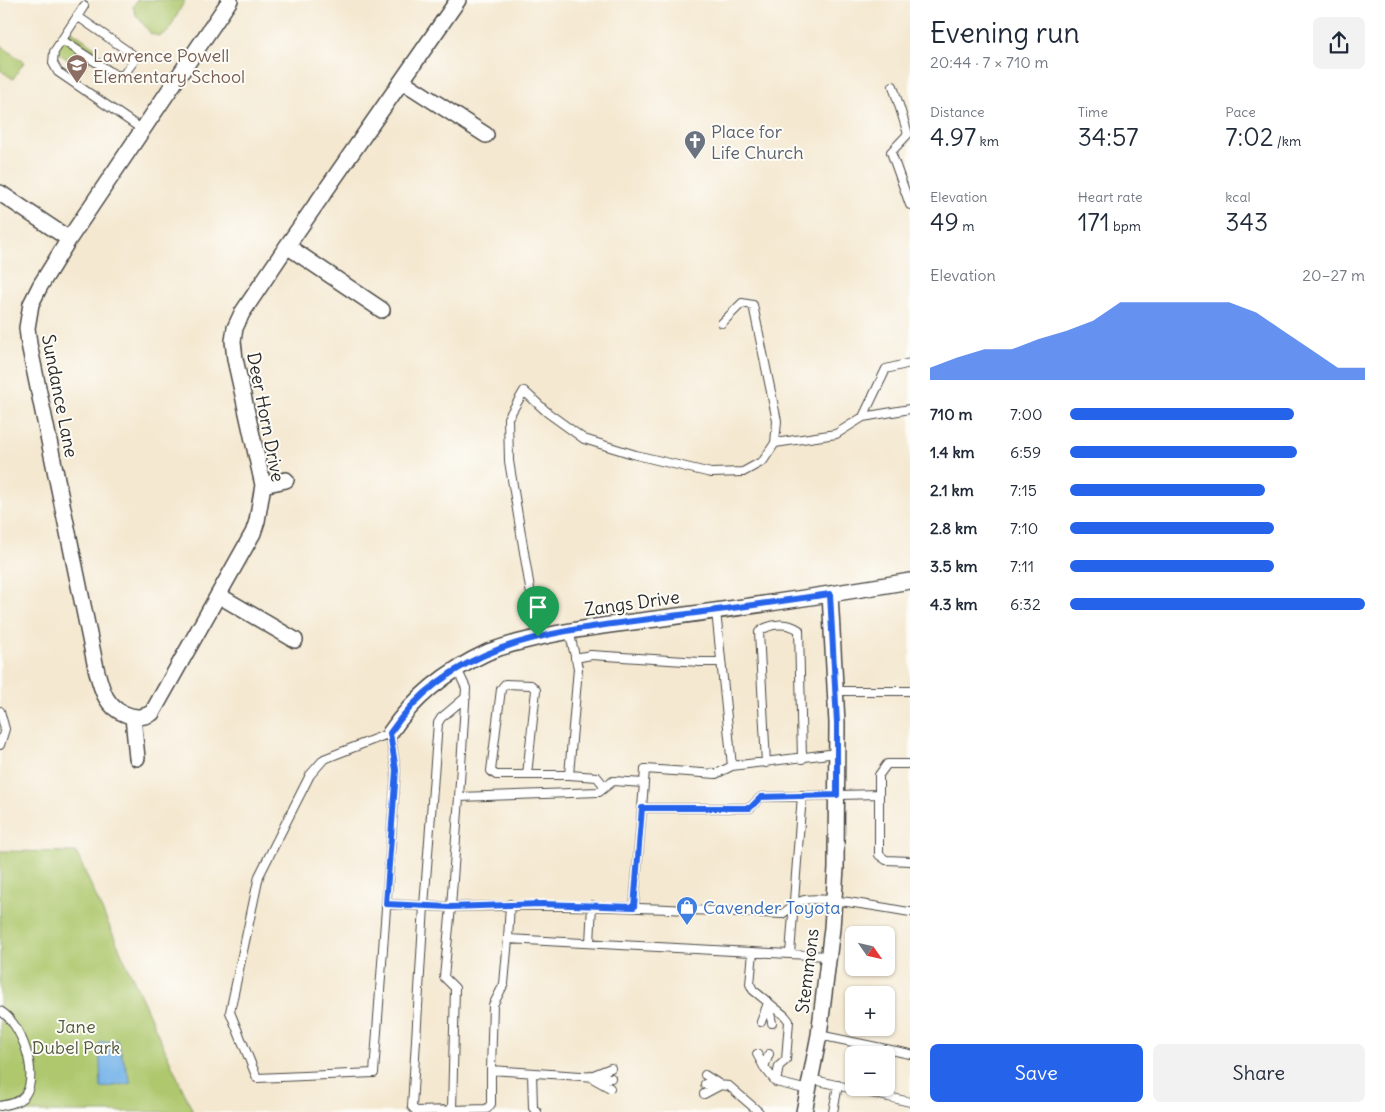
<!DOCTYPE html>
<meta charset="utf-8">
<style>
:root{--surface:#fff;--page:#f2f2f3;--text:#1f2937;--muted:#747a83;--accent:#2563eb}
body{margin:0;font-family:Delius,sans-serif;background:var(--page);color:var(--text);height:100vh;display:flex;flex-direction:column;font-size:19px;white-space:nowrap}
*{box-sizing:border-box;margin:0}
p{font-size:16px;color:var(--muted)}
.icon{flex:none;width:28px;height:28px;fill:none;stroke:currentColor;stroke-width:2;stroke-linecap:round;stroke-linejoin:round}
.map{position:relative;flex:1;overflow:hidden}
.sheet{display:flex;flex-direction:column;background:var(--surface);width:475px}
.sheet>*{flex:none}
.needle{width:32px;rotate:124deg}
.controls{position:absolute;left:845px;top:926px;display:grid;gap:10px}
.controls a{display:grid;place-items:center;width:50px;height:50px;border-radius:8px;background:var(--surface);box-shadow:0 1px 4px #0004;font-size:25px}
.pin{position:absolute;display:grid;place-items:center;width:42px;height:42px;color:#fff;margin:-51px -21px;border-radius:50% 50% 50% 0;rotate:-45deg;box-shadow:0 0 5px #0007}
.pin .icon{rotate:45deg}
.round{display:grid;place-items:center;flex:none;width:52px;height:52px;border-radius:8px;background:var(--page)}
.headline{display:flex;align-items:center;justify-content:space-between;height:85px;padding:0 20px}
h1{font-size:28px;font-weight:600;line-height:38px}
.figures{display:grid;grid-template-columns:repeat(3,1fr);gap:8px;height:85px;padding:5px 20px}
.figures div{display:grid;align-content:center}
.figures b{font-size:25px;font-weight:600}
.figures small{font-size:14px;font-weight:400}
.figures p{font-size:14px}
.chart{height:140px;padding:10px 20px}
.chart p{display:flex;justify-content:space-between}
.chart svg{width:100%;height:90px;margin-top:5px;fill:var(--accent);opacity:.7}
.action{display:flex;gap:10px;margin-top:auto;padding:10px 20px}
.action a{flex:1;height:58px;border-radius:8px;background:var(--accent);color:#fff;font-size:20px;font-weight:600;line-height:58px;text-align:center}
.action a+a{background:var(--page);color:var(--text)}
ul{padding:0 20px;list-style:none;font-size:16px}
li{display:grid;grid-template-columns:80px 60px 1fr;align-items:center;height:38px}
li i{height:12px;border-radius:6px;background:var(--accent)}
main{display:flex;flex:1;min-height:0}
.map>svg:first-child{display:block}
.green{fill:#afc86e;stroke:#6d7a4c}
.water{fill:#76b4e9;stroke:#50708a}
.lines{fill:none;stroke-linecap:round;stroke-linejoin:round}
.service-casing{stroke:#494744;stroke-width:10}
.minor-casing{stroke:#494744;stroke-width:18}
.service{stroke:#fff;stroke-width:8}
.minor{stroke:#fff;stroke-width:15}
.route-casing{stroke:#fff;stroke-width:10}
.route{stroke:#2563eb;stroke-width:6}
.labels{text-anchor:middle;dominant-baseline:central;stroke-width:4;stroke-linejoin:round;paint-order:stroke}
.education-label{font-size:18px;fill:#785e54;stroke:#fdfcf7;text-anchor:start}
.worship-label{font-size:18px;fill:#5b616d;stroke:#fdfcf7;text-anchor:start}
.street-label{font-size:18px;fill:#2b2b2b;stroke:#fdfcf7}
.shop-label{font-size:18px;fill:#366cbe;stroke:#fdfcf7;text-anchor:start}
.park-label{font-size:18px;fill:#535a3f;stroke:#fdfcf7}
</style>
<main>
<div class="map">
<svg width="910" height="1112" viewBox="0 0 910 1112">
<rect width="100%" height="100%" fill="#fdfcf7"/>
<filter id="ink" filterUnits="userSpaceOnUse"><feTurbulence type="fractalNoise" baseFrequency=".02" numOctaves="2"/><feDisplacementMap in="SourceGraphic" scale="10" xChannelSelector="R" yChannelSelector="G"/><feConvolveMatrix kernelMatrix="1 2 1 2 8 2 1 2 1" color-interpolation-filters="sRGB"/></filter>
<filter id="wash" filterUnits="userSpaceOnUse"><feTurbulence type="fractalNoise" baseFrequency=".0096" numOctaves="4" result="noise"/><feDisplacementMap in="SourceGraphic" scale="20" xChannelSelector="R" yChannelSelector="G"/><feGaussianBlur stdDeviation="1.12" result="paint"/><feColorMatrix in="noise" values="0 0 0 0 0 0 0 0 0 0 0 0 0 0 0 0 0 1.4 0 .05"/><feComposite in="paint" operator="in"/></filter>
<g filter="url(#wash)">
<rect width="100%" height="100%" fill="#f4e8d0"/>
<!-- green -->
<path class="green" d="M137 0H185L168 32 159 36 151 34 136 15 133 7Z
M66 27 97 49 83 70 51 48Z
M0 45 24 62 13 79 0 70Z
M0 851 76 852 193 1112H0Z"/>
<!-- water -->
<path class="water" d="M117 1040 131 1083 101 1088 99 1043Z"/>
</g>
<g filter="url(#ink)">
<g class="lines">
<!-- service casing -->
<g class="service-casing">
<path id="service" d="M84 6 54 52 53 63 58 72 143 130
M62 40 117 76 124 74 134 61 132 54 77 16
M893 86 908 134 891 152 910 205
M863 417 886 369 910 363
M775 443 836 434 863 417 910 409
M716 611 732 766 837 753
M569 631 578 668 569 775 597 777 605 787
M538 637 509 461 508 418 524 391 548 413 584 439 636 455 711 473 743 472 763 461 775 443 777 421 753 305 742 303 722 323
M575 658 591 655 700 662H721
M457 669 466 688 459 797 599 792 613 781 644 783 642 808H750L761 797 879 794
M835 691H910
M0 711 5 729 0 745
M390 733 396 770 374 1073 257 1078 230 1012 259 876 310 775 324 759Z
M766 763 759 632C770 623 787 622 799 630L802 759
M910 764H887L879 775V855L886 860 910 861
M527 775 536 690 531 685 505 684 501 689 491 771 496 775H569
M644 783 645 769 716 774 732 766
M459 797 451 907C561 903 671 909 782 914 788 910 794 904 801 901 816 894 890 909 910 912
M386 904 424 906 438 723 441 718 466 697
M510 904 508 939 828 956
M634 907 642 808
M508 939 504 984 493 1005 491 1070 611 1078
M590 943 592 905
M753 952 750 984 753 990 785 1016 789 1021 786 1060 779 1066 776 1082
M790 954 802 795
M768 1003 772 1023
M0 1011C21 1022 40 1075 25 1095 19 1103 9 1104 0 1106
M761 1022 768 1003
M819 1035 910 1054
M757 1054 764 1067 776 1082 808 1090
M764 1067 769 1054
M532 1073 533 1108 537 1112
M705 1075 719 1084
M591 1076 611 1068
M592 1078 610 1088
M810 1079 910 1102
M705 1084 729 1086 759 1112
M704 1094 719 1086
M452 1110 455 988 444 977 451 907 424 906 412 1107 416 1111 487 1109 491 1104V1070
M833 1112 838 1085"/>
</g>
<!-- minor casing -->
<g class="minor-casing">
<path id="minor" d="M230 0 69 239 40 286 31 304 27 328 29 344 96 668C101 687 105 707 125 714 135 718 142 718 152 713L253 533 257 521 263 485 235 359 233 341 235 328 242 313 287 246 458 0
M402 81 486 135
M0 193 69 239
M287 246 382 310
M263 485 286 480
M218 595 295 640
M133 717 137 758
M390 733C414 697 449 670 488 652 501 647 515 643 528 640 572 629 617 624 663 618 745 607 828 595 910 581
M804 1112 819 1035 832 928 836 868 837 723 830 594"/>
</g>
<!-- service -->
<use href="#service" class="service"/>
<!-- minor -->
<use href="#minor" class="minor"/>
</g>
</g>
<g class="lines" filter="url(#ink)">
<!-- route casing -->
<g class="route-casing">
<path id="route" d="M830 594 837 723V795L761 797 750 808H642L634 907 542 904 450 907 386 904 396 770 390 733C455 637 561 631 665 617 720 610 775 602 830 594Z"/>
</g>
<!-- route -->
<use href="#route" class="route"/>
</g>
<!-- icons -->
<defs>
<g id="school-pin" transform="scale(1.125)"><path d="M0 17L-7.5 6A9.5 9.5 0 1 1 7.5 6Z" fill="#8d6e63" stroke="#fdfcf7"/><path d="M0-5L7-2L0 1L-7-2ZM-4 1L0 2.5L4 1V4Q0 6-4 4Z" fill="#fff"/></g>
<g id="church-pin" transform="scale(1.125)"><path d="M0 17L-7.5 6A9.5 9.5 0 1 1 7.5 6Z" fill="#6b7280" stroke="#fdfcf7"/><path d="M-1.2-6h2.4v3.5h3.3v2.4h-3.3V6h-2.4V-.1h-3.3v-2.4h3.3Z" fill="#fff"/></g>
<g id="shop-pin" transform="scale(1.125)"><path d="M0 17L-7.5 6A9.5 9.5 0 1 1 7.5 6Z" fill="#3f7fe0" stroke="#fdfcf7"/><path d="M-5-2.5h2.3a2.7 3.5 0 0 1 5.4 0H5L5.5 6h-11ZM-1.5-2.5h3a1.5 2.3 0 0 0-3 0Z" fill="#fff"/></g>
</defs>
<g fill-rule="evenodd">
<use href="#school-pin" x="77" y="65"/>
<use href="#church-pin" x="695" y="141"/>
<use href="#shop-pin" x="687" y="907"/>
</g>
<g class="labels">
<!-- education labels -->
<g class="education-label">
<text x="93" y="55">Lawrence Powell<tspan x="93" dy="21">Elementary School</tspan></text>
</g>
<!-- worship labels -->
<g class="worship-label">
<text x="711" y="131">Place for<tspan x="711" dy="21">Life Church</tspan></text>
</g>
<!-- street labels -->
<g class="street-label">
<text transform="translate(60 396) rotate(79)">Sundance Lane</text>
<text transform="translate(266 417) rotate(79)">Deer Horn Drive</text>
<text transform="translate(632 603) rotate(-8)">Zangs Drive</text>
<text transform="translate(807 971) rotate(-83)">Stemmons</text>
</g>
<!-- shop labels -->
<g class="shop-label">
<text x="703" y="907">Cavender Toyota</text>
</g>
<!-- park labels -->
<g class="park-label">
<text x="76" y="1026">Jane<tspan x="76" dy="21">Dubel Park</tspan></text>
</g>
</g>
</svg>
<div class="controls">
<a><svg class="needle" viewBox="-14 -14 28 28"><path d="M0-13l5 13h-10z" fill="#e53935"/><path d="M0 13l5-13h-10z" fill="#747a83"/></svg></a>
<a>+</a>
<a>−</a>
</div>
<div class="pin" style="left:538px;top:637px;background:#1e9e55"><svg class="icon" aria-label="arrive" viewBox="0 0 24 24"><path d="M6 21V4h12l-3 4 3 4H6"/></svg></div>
</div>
<section class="sheet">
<div class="headline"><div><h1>Evening run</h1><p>20:44 · 7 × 710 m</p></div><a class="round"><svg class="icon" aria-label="share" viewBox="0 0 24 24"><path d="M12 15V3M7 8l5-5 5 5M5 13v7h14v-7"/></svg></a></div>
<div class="figures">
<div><p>Distance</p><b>4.97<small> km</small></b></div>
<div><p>Time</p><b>34:57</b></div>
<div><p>Pace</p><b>7:02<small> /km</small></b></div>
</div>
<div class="figures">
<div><p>Elevation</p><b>49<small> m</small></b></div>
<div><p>Heart rate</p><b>171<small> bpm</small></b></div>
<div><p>kcal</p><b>343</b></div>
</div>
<div class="chart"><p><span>Elevation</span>20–27 m</p>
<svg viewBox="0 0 160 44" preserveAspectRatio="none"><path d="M0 44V38L10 33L20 29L30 29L40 24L50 20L60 15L70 6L80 6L90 6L100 6L110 6L120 11L130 20L140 29L150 38L160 38V44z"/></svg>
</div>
<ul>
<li><b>710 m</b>7:00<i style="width:76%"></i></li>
<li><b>1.4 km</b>6:59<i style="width:77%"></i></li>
<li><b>2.1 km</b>7:15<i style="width:66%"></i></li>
<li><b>2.8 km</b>7:10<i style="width:69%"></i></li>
<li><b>3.5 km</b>7:11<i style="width:69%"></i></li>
<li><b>4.3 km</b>6:32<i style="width:100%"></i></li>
</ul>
<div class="action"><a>Save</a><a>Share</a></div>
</section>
</main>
